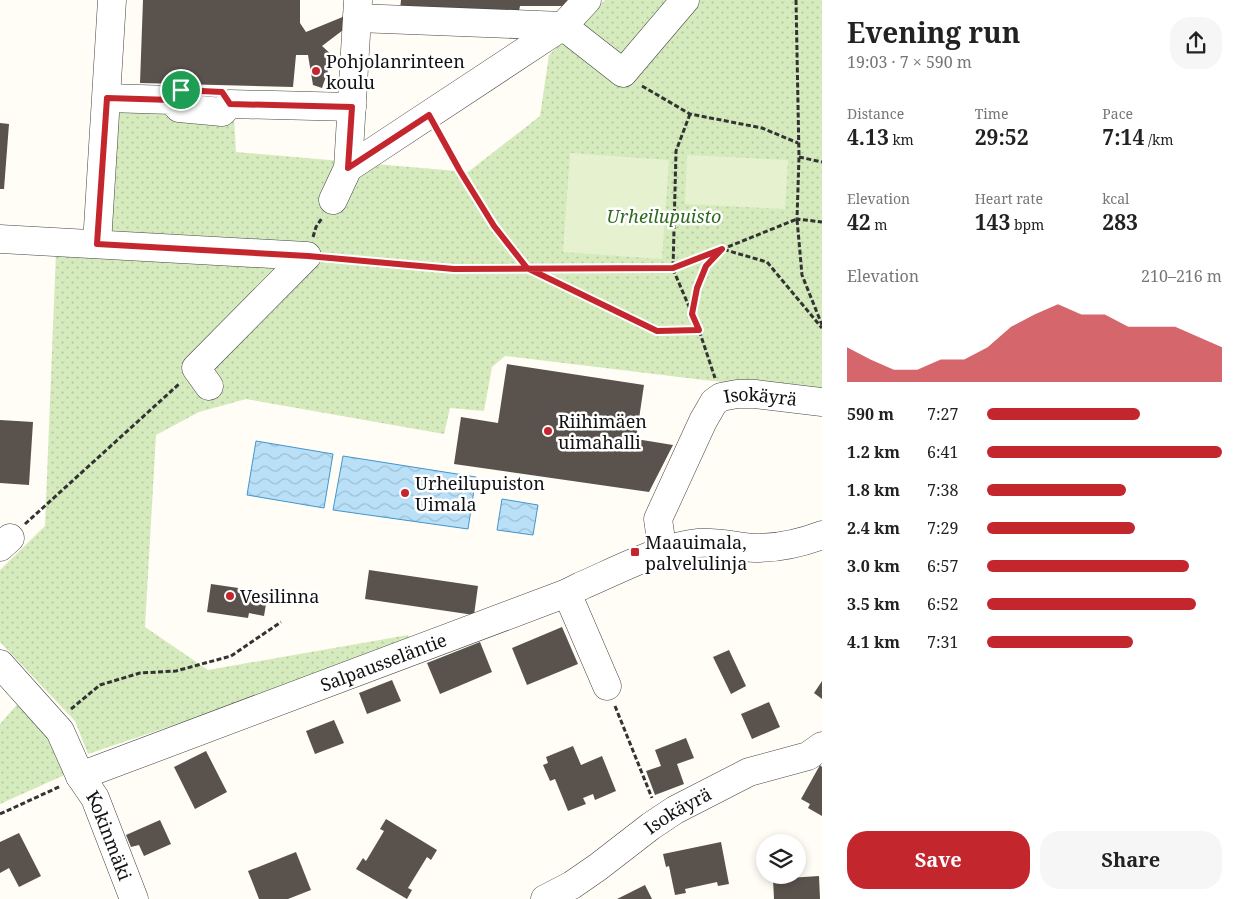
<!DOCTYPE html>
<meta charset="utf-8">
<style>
:root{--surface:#fff;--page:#f6f6f6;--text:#222;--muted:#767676;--accent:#c4262e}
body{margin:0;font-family:"Noto Serif",serif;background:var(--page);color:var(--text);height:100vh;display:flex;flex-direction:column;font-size:19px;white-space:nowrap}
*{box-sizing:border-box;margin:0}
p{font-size:16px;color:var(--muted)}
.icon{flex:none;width:28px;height:28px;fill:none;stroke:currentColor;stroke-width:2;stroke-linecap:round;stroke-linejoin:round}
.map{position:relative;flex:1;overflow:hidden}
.drawer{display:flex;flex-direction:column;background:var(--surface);width:425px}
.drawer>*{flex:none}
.buttons{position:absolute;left:756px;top:834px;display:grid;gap:10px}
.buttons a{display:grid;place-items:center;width:50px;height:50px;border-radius:50%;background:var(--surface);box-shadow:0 2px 8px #0003;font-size:25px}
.pin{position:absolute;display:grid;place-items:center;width:42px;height:42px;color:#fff;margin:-21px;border:2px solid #fff;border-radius:50%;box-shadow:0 1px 5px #0007}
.round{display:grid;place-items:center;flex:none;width:52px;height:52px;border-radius:20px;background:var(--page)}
.overview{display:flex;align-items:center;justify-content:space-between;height:85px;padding:0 25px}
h1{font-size:28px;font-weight:700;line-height:38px}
.stats{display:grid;grid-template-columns:repeat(3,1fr);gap:8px;height:85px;padding:5px 25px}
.stats div{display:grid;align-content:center}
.stats b{font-size:21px;font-weight:700}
.stats small{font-size:14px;font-weight:400}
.stats p{font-size:14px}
.chart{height:140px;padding:10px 25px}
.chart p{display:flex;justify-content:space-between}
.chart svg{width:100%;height:90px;margin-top:5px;fill:var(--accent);opacity:.7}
.cta{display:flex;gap:10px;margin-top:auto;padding:10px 25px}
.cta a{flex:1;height:58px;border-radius:20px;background:var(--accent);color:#fff;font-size:20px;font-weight:700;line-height:58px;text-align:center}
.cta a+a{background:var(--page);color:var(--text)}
ul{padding:0 25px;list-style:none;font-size:16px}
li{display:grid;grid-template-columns:80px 60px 1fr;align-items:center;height:38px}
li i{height:12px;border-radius:6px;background:var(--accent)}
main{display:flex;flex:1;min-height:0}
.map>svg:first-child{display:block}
.park{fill:url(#park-dots)}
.pitch{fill:#e6f2cf}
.water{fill:url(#water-waves);stroke:#3f96cf}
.building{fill:#5a524d}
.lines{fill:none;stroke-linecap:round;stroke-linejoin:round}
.minor-casing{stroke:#444;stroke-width:29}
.path{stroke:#333;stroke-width:3;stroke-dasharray:5 2.5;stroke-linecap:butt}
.minor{stroke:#fff;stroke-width:28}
.route-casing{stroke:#fff;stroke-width:10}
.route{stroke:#c4262e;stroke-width:6}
.poi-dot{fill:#c4262e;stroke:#fff;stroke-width:2}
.labels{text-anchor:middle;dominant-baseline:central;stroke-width:5;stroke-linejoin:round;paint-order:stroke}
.poi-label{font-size:18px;fill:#111;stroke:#fff;text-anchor:start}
.park-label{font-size:18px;font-style:italic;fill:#2f6b1f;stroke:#fff}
.street-label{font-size:18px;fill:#111;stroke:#fff}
</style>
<main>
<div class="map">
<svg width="822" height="899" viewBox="0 0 822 899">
<defs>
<pattern id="park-dots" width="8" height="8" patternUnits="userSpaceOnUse" patternTransform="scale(1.25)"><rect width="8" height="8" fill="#d5ebbd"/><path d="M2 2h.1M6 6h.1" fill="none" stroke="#b6c8a1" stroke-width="1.8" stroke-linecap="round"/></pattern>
<pattern id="water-waves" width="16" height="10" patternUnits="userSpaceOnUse" patternTransform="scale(1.25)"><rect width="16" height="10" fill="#b9e0f7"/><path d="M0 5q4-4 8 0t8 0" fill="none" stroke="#9ebfd3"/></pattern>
</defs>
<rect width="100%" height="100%" fill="#fffdf5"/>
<!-- park -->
<path class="park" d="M605 0H822V392L704 380 505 356 492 367 484 411 450 408 444 434 246 399 199 412 156 435 145 627 208 670 408 635 413 644 88 754 75 721 0 642V570L45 526 56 252 106 247 117 108 234 117 236 152 468 172 540 116 549 55Z
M21 700 54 737 69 773 0 804V724Z"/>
<!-- pitch -->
<path class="pitch" d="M570 153 669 160 662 259 563 252Z
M687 155 788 160 785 209 685 204Z"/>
<!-- water -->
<path class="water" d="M256 441 333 454 324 508 247 495Z
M343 456 476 477 468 529 333 510Z
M502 499 538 505 533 535 497 530Z"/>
<!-- building -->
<path class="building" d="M143 0H300V23L306 32 350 14 355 21 322 46 333 56 322 88 313 85 308 55H296L293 87 140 83Z
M401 0H568L567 6H520L518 16 400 10Z
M0 123 9 124 4 189H0Z
M507 364 644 385 636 439 673 445 649 492 454 464 461 417 498 423Z
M0 420 33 422 29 485 0 483Z
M369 570 478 586 474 615 365 599Z
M211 584 252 590 251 601 266 604 264 616 249 613 248 618 207 612Z
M562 627 578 664 527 685 512 648Z
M480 642 492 672 440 694 427 663Z
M729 650 746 686 731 694 713 657Z
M392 680 401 701 367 714 359 693Z
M822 681V699L814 693Z
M769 702 780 727 752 739 741 714Z
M334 720 344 743 315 754 306 731Z
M686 738 694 758 677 764 684 784 655 795 646 771 661 766 655 750Z
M573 746 581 765 602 756 616 791 595 800 593 794 583 798 586 804 568 811 555 779 550 781 543 765 548 763 546 757Z
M206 751 227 792 195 809 174 767Z
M820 765 822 767V816L808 808 810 804 801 799Z
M386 819 437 850 431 860 427 857 408 888 412 890 407 899 356 869 363 858 366 861 384 831 380 829Z
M160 820 171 844 144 856 139 845 131 847 126 835Z
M19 833 41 876 19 887 9 868 0 873V842Z
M721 842 729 884 718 886 717 882 685 889 686 893 675 895 669 866 666 867 663 854Z
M296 852 311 890 288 899H259L248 871Z
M819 876 820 899H774L773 879Z
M645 885 652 899H617Z"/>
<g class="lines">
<!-- minor casing -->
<g class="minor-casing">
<g id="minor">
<path d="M357 18 563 26 587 0"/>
<path d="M107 98 172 100 179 108 222 112 230 104 352 107"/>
<path d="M348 168 563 26 623 73 685 0"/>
<path d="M333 200 348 168 358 1"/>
<path d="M0 239 307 256 196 368 209 386"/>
<path d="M97 244 112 0"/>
<path d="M0 547 10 538"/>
<path id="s1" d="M665 551 661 540 658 519 703 421 714 402 721 397 737 394H755L822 402"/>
<path d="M567 593 607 686"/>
<path id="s2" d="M0 664 60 731 80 776 95 798 134 899"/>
<path id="s3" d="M80 776 567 593 581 586C614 572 663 546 698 543 717 541 736 547 755 548 778 548 801 543 822 535"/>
<path id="s4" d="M545 899 572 885 598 867 651 826 675 810 749 772 808 756 822 746"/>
</g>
</g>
<!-- path -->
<path class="path" d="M796 0 799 157 797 219 822 222
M642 86 690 114 762 128 798 143
M690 114 676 151 673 269 699 330 715 378
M440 134 460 171 495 227 527 268 657 331 699 330
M799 157 822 162
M313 237 316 227 322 218
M328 258 454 269H673L797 219 802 275 822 325
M692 314C698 282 700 273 722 249L767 262 822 328
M25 524 179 384
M615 706 652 798
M71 709 100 685 140 673 176 671 231 656 281 622
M0 814 61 786"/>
<!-- minor -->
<use href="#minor" class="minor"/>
</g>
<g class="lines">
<!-- route casing -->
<g class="route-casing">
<path id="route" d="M181 90 222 92 230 104 352 107 348 168 429 115 460 171 494 226 527 268 657 331 699 330 692 314 697 288 706 266 722 249 673 268 454 269 308 256 97 244 107 98 172 100 181 90"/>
</g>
<!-- route -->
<use href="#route" class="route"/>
</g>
<!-- markers -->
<g class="poi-dot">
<circle cx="316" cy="71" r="5"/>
<circle cx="548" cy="431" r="5"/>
<circle cx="405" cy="493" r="5"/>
<rect x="630" y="547" width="10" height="10" rx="2.5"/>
<circle cx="230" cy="596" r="5"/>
</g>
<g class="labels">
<!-- poi labels -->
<g class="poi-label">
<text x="326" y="61">Pohjolanrinteen<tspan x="326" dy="21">koulu</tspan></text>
<text x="558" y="421">Riihimäen<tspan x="558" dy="21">uimahalli</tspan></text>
<text x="415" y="483">Urheilupuiston<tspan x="415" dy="21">Uimala</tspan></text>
<text x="645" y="542">Maauimala,<tspan x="645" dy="21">palvelulinja</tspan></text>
<text x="240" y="596">Vesilinna</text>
</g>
<!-- park labels -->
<g class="park-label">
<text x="664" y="216">Urheilupuisto</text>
</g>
<!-- street labels -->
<g class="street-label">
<text stroke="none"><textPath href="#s1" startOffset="211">Isokäyrä</textPath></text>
<text stroke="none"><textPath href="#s3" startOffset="324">Salpausseläntie</textPath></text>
<text stroke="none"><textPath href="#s4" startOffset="160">Isokäyrä</textPath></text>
<text stroke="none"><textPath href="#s2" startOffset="206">Kokinmäki</textPath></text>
</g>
</g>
</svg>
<div class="buttons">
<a><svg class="icon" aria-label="layers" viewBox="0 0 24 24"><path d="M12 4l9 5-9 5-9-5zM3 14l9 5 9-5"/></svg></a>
</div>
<div class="pin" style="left:181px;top:90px;background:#1e9e55"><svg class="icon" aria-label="arrive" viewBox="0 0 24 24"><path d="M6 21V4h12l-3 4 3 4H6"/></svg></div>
</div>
<section class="drawer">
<div class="overview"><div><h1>Evening run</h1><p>19:03 · 7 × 590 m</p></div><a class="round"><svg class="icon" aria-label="share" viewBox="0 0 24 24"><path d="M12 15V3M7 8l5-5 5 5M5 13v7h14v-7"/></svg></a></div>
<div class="stats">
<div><p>Distance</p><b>4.13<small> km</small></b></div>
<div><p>Time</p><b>29:52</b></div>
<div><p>Pace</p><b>7:14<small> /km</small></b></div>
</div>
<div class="stats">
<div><p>Elevation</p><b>42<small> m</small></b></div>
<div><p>Heart rate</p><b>143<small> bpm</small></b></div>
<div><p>kcal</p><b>283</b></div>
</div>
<div class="chart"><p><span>Elevation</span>210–216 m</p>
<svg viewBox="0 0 160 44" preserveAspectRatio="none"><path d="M0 44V27L10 33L20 38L30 38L40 33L50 33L60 27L70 17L80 11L90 6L100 11L110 11L120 17L130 17L140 17L150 22L160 27V44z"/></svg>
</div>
<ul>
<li><b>590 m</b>7:27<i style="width:65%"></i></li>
<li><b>1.2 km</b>6:41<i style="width:100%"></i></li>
<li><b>1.8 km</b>7:38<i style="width:59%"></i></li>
<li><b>2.4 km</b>7:29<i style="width:63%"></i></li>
<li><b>3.0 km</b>6:57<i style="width:86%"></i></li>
<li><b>3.5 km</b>6:52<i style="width:89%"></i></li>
<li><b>4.1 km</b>7:31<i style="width:62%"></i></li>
</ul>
<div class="cta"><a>Save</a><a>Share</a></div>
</section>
</main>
